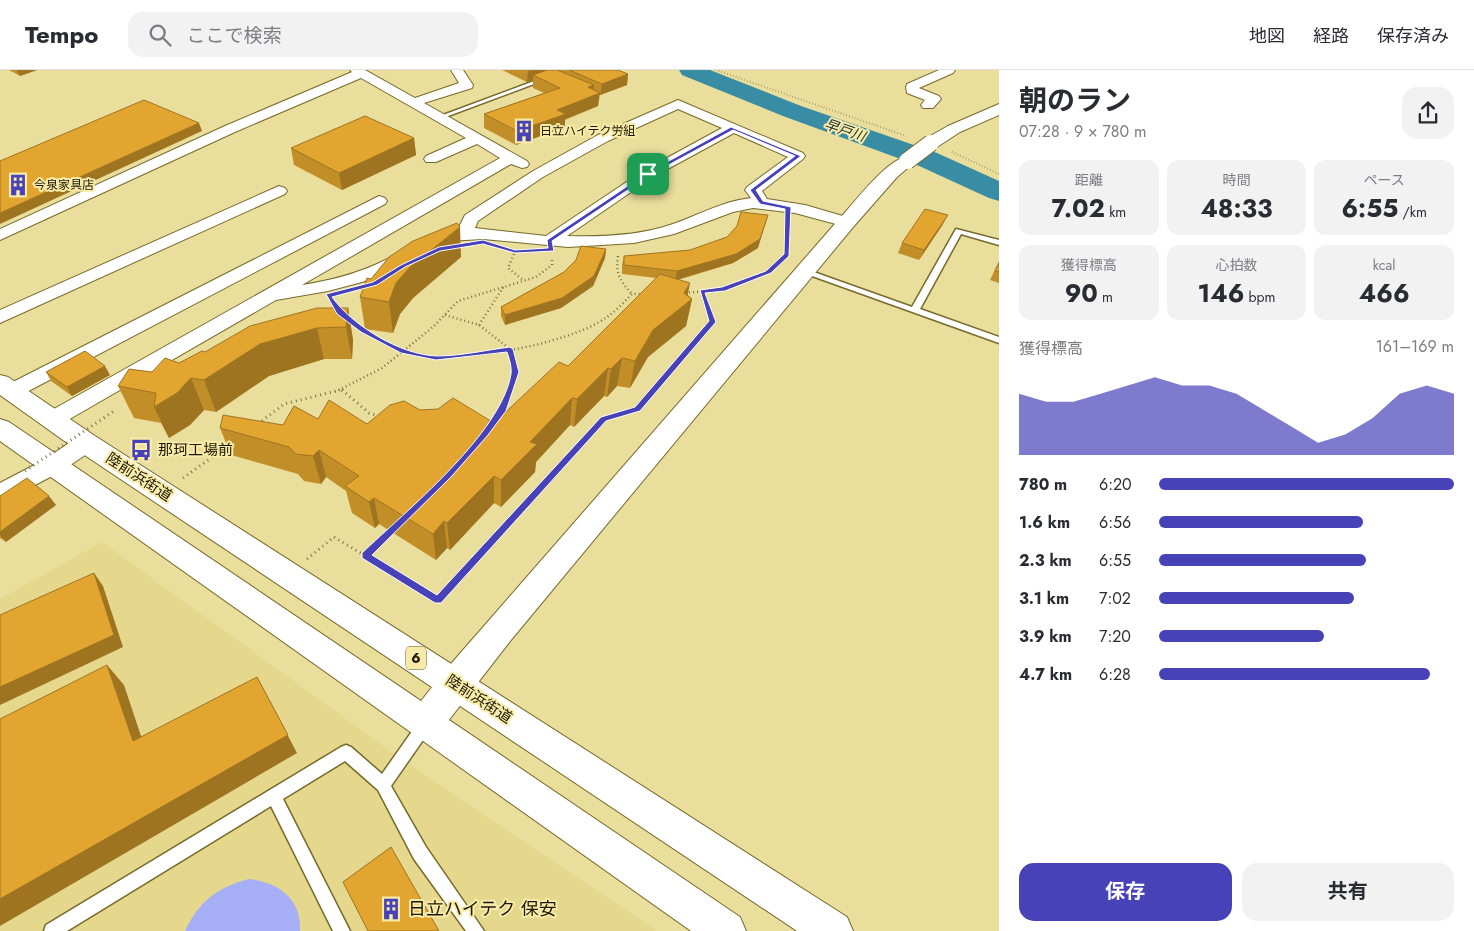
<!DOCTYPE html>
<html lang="ja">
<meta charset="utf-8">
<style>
:root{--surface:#fff;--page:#f2f2f3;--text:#2b2b33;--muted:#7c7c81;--line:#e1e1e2;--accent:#4842b9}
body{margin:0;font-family:Jost,"Noto Sans JP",sans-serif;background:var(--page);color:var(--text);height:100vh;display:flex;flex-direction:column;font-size:19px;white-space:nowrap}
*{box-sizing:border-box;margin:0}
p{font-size:16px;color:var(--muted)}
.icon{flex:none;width:28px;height:28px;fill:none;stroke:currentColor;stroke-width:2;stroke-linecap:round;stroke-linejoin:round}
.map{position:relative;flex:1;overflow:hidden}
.drawer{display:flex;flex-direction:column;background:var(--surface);width:475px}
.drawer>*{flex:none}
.pin{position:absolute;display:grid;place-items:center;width:42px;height:42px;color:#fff;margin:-21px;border-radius:10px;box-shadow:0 2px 8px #0006}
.round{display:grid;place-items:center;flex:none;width:52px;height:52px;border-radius:15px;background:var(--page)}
.overview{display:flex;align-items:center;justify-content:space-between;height:85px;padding:0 20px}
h1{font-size:28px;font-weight:700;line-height:38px}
.stats{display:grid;grid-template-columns:repeat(3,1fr);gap:8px;height:85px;padding:5px 20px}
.stats div{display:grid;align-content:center;border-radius:12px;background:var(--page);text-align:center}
.stats b{font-size:25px;font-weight:700}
.stats small{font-size:14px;font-weight:400}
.stats p{font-size:14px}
.chart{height:140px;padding:10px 20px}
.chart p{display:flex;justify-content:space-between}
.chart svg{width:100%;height:90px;margin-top:5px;fill:var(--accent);opacity:.7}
.cta{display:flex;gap:10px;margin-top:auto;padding:10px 20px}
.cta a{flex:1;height:58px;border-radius:15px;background:var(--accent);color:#fff;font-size:20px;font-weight:700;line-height:58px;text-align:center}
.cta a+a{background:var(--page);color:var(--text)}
ul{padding:0 20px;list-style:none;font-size:16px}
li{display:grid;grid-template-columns:80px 60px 1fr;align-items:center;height:38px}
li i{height:12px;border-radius:6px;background:var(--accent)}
header{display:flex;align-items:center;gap:30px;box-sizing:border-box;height:70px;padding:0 25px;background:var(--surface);border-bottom:1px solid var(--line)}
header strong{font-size:24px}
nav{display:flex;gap:28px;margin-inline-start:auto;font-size:18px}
.search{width:350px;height:45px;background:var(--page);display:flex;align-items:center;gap:12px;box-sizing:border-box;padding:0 18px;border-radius:15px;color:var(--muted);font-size:19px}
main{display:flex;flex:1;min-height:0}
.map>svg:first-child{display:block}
.built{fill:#e5d78c}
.green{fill:#a6aef5}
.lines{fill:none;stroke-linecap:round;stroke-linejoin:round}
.river{fill:#388ca3;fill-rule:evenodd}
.service-casing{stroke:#766a2a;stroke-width:3}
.minor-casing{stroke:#766a2a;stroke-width:2}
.tertiary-casing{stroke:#766a2a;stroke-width:2}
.trunk-casing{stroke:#766a2a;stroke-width:2}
.path-far2{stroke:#7d7449;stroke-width:2;stroke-dasharray:0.5 2.5;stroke-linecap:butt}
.path-far1{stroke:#7d7449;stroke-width:2.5;stroke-dasharray:1 3;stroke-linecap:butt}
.path{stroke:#7d7449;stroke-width:3;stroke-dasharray:1 4;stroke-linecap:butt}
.service{fill:#fff;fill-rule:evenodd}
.minor{fill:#fff;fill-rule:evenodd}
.tertiary{fill:#fff;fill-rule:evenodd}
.trunk{fill:#fff;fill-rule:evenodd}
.tertiary-bridge-casing{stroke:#766a2a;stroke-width:18;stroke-linecap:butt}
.path-bridge{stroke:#7d7449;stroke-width:3;stroke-dasharray:1 4;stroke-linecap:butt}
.tertiary-bridge{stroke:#fff;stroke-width:16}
.wall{fill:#c28e28}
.shaded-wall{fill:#9e7421}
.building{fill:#e2a52f;stroke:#9e7421}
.route{fill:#4842b9;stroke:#fff;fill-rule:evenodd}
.labels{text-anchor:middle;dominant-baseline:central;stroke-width:4;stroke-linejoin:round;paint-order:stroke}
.far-poi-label{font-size:12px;fill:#1c1700;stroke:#f8eba8;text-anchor:start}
.far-water-label{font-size:14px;font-style:italic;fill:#142e35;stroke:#f8eba8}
.shield{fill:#f8eba8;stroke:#5e5732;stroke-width:1}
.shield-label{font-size:14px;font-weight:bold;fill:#1c1700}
.poi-label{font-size:15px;fill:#1c1700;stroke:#f8eba8;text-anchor:start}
.street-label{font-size:15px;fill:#1c1700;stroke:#f8eba8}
.near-poi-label{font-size:18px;fill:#1c1700;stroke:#f8eba8;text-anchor:start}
</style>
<header>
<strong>Tempo</strong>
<div class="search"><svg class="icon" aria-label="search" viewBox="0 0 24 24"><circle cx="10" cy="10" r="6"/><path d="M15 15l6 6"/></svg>ここで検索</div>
<nav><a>地図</a><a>経路</a><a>保存済み</a></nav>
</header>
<main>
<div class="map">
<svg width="999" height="861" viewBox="0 0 999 861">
<rect width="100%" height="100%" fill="#eade9c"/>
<!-- built -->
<path class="built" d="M102 472 401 689 657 861H0V529Z"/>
<!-- green -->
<path class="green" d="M249 809C279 813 301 828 300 861H185C199 831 218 817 249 809Z"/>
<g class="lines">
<!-- river -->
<path class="river" d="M679 0H710L801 36 937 83 999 111V131L989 128 917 95 783 46 682 5Z"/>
<!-- service casing -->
<g class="service-casing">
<path id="service" d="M545 7 550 8 440 49 435 48Z
M956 159 999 170V175L961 164 920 239 999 267V273L801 202 805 199 808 200 912 237Z
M425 648 430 650 432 655 430 660 391 716 426 777 484 861H466L414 789 378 720 345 691 283 729 350 861H333L271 736 67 861H44L46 855 341 677 346 675 351 677 382 704 420 650Z"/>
</g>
<!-- minor casing -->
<g class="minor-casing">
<path id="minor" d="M350 0H365L415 28 459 13 451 0H463L473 15 472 18 424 33 527 91 529 94 527 97 522 98 511 94 302 215C327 211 353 205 377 194 406 181 425 165 458 159L465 145 533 101 598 65 678 30 803 83 805 86 803 89 762 121 767 129 805 135 853 149 855 152 853 155 847 157 795 143 753 138 733 142 674 164 634 173 568 177 483 169 447 171 426 180 389 202 362 212 328 221 276 230 61 354 53 357 45 354 42 349 45 344 500 88 477 74 436 92H426L424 89 426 86 466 68 361 8 235 62 0 170V159L225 56 352 2ZM678 39 722 58 643 101 546 166 475 158 478 151 543 107 608 71ZM734 63 788 87 747 117 745 120 751 128C722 131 697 146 670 155 637 166 601 167 567 166L653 107Z
M939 0H955L953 3 919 18 939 26 941 29 933 38H923L921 35 925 30 907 23 906 17 907 14Z
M279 116 285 118 287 121 285 124 0 253V240Z
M379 126 385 128 387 131 385 134 19 326 12 328 5 326 2 321 5 316Z
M86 365 94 367 97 373 94 379 60 402 0 433V413L44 390 78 367Z"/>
</g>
<!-- tertiary casing -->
<g class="tertiary-casing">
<path id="tertiary" d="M999 34V45L960 62 937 77H925L923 73 925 69 948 56Z
M907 86 913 87 916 91 897 107 854 156 511 570 438 664 426 668 414 664 409 652 414 640 443 603 840 148C857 130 884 92 907 86Z"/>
</g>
<!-- trunk casing -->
<g class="trunk-casing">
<path id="trunk" d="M0 305 8 307 95 366 847 847 853 861H797L77 380 0 325Z
M0 349 9 352 740 847 746 861H691L0 371Z"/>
</g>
<!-- path-far2 -->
<path class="path-far2" d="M716 0 906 66
M952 82 999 104"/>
<!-- path-far1 -->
<path class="path-far1" d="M514 184 508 198 523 210
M618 186C615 203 620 211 632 224
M685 223 723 219 768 202 787 185 788 153
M445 245 479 255 510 279 515 302 509 322
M348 249C364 262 384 275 404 282 448 297 569 275 607 247 616 241 624 232 632 224H644
M479 255 504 216
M342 320 344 322
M335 322 382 298 433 257 458 231 536 207 552 195V187
M652 322 712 252 702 221"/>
<!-- path -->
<path class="path" d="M342 320 369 343 379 346
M258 354 284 334 340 320
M492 355 503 339 509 320
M183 408 229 375
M365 486 393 459
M307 489 334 467 438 530 604 349 637 339 653 320"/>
<!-- service -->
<use href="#service" class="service"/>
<!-- minor -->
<use href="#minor" class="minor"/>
<!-- tertiary -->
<use href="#tertiary" class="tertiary"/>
<!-- trunk -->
<use href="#trunk" class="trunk"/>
<!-- tertiary-bridge casing -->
<g class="tertiary-bridge-casing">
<path id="tertiary-bridge" d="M907 91 931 73"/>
</g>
<!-- path-bridge -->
<path class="path-bridge" d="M25 401 114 341"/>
<!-- tertiary-bridge -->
<use href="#tertiary-bridge" class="tertiary-bridge"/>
</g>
<!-- wall -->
<path class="wall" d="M9 0H37L20 6Z
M502 0H618L628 4 627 15 600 25H599L598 36 565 50V57L516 75 484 58V44L544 23 533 18V10L527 12Z
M414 68 416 85 342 120 294 95 291 78Z
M943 154 919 190 898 183 902 173Z
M758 178 733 193 678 210 688 225 692 229 686 256 648 287 630 318 617 316 607 327 604 326 574 357 570 355 536 392 535 402 501 437 494 433 450 480 447 478 436 490 379 454 375 458 352 443 346 421 326 407 321 414 304 411 298 404 231 385 220 358 283 355 318 349 367 354 420 340 494 353 568 296 656 208 622 204V195L624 186Z
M606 179 605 188 593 216 561 238 505 255 501 246V237Z
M461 187 413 228 400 244 393 263 365 259 360 227 371 209Z
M999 191V213L990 210Z
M348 238 353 270 352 289H324L269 306 216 342 204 340 190 355 169 368 161 353 134 348 118 316 152 302 179 293 205 282Z
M46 302 110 305 72 326 51 311Z
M0 426 56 435 6 472 0 468Z"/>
<!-- shaded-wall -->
<path class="shaded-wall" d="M17 0H37L20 6Z
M532 0H553L533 5V10L527 12 528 1Z
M628 4 627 15 600 25 602 14Z
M594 15 593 25 600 23 598 36 565 49V57L516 75 517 61 557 40 588 17Z
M199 53 202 61 0 154V143Z
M414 68 416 85 342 120 339 103Z
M768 145 758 178 733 193 675 210 677 201Z
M948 145 943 154 919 190 924 180Z
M460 157 461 187 413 228 400 244 393 263 389 232 396 213 410 197Z
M606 179 605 188 593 216 561 238 505 255V245Z
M690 213 686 234 692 229 686 256 648 287 630 318 635 291 653 260 684 223Z
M348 238 353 270 352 289 346 257Z
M317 258 324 289 269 306 216 342 204 310 260 274Z
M622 288 617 316 607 327 611 299Z
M105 296 110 305 72 326 67 317Z
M608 298 604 326 574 357 577 329Z
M191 308 204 340 190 355 169 368 154 337Z
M572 328 570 355 536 392 535 402 501 437V410L530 372Z
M319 380 326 407 321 414 313 386Z
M494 406V433L450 480 447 453Z
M49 426 56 435 6 472 0 465V462Z
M374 428 379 454 375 458 369 432Z
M444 451 447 478 436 490 433 464Z
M94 503 103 516 123 577 0 635V617Z
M107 595 124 615 149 690 133 671Z
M257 607 297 683 0 856V829Z"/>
<!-- building -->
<path class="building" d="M547 0H557L594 15 588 17 600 23 557 40 566 44 517 61 484 44 560 18 533 5Z
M569 0H618L628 4 602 14Z
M144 30 199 53 0 143V91Z
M365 46 414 68 339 103 291 78Z
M925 139 948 145 924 180 902 173Z
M741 142 768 145 760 169 736 184 677 201 624 195V186L690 180 727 167 737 156Z
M457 153 460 157 410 197 396 213 389 232 360 227 367 208 371 209 389 187 413 171Z
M581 176 606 179 594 206 562 228 505 245 501 237 564 202 576 190Z
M999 193V202L995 201Z
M660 204 690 213 684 223 692 229 653 260 635 291 622 288 611 299 608 298 577 329 572 328 530 372 537 374 501 410 494 406 447 453 444 451 433 464 374 428 369 432 345 416 359 406 319 380 313 386 296 384 289 377 220 358 223 345 283 355 294 336 318 349 329 330 367 354 390 335 404 331 420 340 438 339 453 328 494 353 559 292 568 296Z
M317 238H348L346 257 317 258 260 274 204 310 191 308 177 323 154 337 156 323 118 316 129 299 152 302 165 288 179 293 202 281 205 282 250 256Z
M85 281 105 296 67 317 46 302Z
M27 408 49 426 0 462V426Z
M94 503 114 565 0 617V545Z
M107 595 133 671 257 607 288 665 0 829V649Z
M391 777 439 861H368L343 812Z"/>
<!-- route -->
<path class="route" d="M731 57 801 86 756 120 763 131 791 137 789 186 771 203 725 221 705 223 716 252 640 341 606 351 441 533H435L362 488V483C406 441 501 364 511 304 512 297 509 288 507 282L436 290 401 283 361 262 337 244 326 224 373 212 401 195 439 177 483 170 515 180 548 178 547 170 647 103ZM733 60 795 86 750 120 760 134 785 139 784 184 766 201 722 217 700 220 709 251 635 337 601 347 437 525 372 485 451 407 488 365 506 341 519 302 513 279 510 277C486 280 461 286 437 286 400 285 352 255 332 227L377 215 405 197 440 181 483 174 515 183 554 181 552 171 650 105Z"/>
<!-- icons -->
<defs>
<g id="building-bare" transform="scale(1.725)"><path d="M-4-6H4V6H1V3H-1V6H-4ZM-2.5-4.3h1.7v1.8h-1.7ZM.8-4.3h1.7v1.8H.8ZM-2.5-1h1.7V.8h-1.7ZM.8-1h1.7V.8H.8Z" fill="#4842b9" stroke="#f8eba8" stroke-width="2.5" paint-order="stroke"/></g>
<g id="bus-bare" transform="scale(1.725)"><path d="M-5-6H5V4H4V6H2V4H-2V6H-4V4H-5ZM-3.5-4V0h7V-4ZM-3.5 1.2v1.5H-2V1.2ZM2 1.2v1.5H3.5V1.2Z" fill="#4842b9" stroke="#f8eba8" stroke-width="2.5" paint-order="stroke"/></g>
</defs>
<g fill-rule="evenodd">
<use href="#building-bare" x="524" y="61"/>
<use href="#building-bare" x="18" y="115"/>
<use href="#bus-bare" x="141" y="380"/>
<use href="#building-bare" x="391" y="839"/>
</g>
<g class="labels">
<!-- far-poi labels -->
<g class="far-poi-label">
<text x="540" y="61">日立ハイテク労組</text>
<text x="34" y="115">今泉家具店</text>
</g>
<!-- far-water labels -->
<g class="far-water-label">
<text transform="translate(845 60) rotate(19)">早戸川</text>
</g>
<!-- shield labels -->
<rect class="shield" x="406" y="576.5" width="20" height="23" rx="4"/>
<g class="shield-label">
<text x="416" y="588">6</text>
</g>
<!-- poi labels -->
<g class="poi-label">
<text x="158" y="380">那珂工場前</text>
</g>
<!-- street labels -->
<g class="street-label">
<text transform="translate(139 407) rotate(33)">陸前浜街道</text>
<text transform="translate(479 629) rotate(33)">陸前浜街道</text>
</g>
<!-- near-poi labels -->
<g class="near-poi-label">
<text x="408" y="839">日立ハイテク 保安</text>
</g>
</g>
</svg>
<div class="pin" style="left:648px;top:104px;background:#1e9e55"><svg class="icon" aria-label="arrive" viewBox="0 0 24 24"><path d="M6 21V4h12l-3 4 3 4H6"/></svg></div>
</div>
<section class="drawer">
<div class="overview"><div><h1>朝のラン</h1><p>07:28 · 9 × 780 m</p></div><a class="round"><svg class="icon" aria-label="share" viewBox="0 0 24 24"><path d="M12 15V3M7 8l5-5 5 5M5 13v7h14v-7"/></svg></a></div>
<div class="stats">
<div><p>距離</p><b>7.02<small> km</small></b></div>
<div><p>時間</p><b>48:33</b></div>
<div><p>ペース</p><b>6:55<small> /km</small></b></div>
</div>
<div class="stats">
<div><p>獲得標高</p><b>90<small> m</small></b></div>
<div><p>心拍数</p><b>146<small> bpm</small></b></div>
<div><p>kcal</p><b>466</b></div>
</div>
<div class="chart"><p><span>獲得標高</span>161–169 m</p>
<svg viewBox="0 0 160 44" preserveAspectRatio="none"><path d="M0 44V14L10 18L20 18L30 14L40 10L50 6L60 10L70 10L80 14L90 22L100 30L110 38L120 34L130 26L140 14L150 10L160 14V44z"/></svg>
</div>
<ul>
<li><b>780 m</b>6:20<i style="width:100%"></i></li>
<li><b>1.6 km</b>6:56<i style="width:69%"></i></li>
<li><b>2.3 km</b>6:55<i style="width:70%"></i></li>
<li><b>3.1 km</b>7:02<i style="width:66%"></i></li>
<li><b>3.9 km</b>7:20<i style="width:56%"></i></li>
<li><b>4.7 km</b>6:28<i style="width:92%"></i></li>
</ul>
<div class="cta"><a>保存</a><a>共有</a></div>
</section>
</main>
